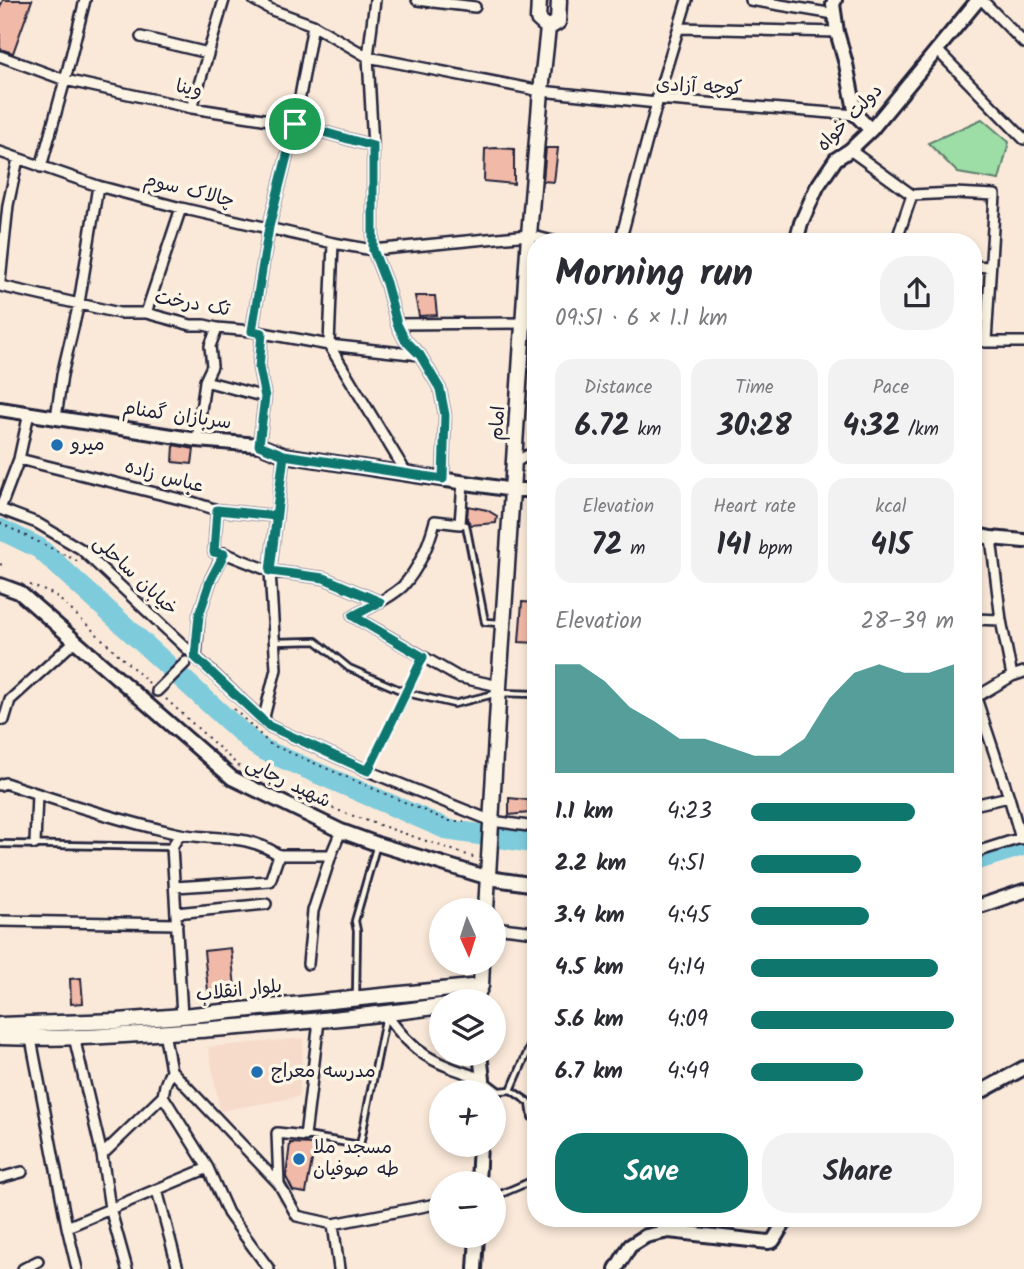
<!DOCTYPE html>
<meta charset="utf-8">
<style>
:root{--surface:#fff;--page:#f2f2f3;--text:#2b2b33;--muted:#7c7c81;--accent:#0f766e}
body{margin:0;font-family:Kalam,"Playpen Sans Arabic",sans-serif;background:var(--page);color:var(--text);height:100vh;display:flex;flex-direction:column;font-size:26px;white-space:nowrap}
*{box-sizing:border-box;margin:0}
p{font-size:23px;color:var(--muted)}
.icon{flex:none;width:38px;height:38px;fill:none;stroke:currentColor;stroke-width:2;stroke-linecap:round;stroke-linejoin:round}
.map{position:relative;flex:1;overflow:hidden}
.sheet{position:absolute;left:527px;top:233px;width:455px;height:994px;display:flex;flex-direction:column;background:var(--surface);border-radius:28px;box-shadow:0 4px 10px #0003}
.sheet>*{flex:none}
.needle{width:46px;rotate:177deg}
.fabs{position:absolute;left:429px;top:898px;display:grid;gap:14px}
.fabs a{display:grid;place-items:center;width:77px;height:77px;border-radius:50%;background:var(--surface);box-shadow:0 4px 10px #0003;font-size:35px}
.pin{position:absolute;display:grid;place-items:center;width:60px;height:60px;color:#fff;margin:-30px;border:4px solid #fff;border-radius:50%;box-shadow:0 2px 7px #0007}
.round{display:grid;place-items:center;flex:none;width:74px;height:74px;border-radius:28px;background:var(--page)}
.headline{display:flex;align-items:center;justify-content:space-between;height:119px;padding:0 28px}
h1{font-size:38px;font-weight:700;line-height:52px}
.metrics{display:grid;grid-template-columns:repeat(3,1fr);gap:10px;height:119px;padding:7px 28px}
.metrics div{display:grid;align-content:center;border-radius:18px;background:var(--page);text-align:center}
.metrics b{font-size:30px;font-weight:700}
.metrics small{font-size:19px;font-weight:400}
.metrics p{font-size:19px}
.chart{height:196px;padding:14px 28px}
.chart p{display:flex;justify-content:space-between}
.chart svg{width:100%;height:126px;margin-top:7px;fill:var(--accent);opacity:.7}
.cta{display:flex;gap:14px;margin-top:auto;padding:14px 28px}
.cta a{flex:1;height:80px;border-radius:28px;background:var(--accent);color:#fff;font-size:28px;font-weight:700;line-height:80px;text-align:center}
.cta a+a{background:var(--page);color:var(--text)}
ul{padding:0 28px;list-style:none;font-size:23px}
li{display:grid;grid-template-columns:112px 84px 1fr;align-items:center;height:52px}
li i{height:18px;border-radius:9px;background:var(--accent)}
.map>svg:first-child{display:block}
.built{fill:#f7dbca}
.green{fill:#9ddda6;stroke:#608070;stroke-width:2}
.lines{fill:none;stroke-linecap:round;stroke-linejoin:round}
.river{stroke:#7ecbdc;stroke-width:21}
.building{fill:#f1b9a7;stroke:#22223b;stroke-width:2}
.lane-casing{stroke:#22223b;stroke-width:10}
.street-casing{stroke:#22223b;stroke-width:14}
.secondary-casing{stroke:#22223b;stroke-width:18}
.primary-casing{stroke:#22223b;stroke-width:19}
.path{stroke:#22223b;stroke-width:2;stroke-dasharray:2 5;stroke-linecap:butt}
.lane{stroke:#fcf5e5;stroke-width:4.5}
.street{stroke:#fcf5e5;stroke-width:9}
.secondary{stroke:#fcf5e5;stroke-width:12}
.primary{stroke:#fcf5e5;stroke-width:14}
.route-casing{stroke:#fff;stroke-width:14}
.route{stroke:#0f766e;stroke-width:9}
.poi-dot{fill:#1f6fb2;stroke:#fcf5e5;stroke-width:2.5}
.labels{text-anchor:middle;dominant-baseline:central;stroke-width:7;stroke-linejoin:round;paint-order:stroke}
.street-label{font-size:19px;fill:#22223b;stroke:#fcf5e5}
.poi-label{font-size:19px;fill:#22223b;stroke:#fcf5e5;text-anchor:start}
</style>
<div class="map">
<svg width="1024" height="1269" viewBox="0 0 1024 1269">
<rect width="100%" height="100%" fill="#fae9d9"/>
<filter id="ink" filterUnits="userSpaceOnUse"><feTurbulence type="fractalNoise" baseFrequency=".0143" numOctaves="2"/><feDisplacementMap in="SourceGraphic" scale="14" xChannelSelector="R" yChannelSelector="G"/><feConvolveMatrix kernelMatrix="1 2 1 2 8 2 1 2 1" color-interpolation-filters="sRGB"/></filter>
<g filter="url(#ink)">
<!-- built -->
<path class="built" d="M304 1038 299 1097 220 1111 208 1047Z"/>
<!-- green -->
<path class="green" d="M982 119 1009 142 999 180 958 173 928 143Z"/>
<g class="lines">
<!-- river -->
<path class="river" d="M0 529 39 548 254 744 262 749 449 830 536 843
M973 861 1024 845"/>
</g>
<!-- building -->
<path class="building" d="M3 0H32L13 53 0 49V7Z
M496 148 514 149V184L484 181 485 149Z
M546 148H558L554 182 543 181Z
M415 296H435L437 315 419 316Z
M174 445 194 449 192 464 173 462Z
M468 506 487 510 497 516 496 523 471 525 467 519Z
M522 602 536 603V643L519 642Z
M509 798 528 800 529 813 509 815Z
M231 948 235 988 208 991 204 951Z
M81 978 83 1003 71 1004 70 979Z
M290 1143 315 1144 306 1193 293 1191 286 1177Z"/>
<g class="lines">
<!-- lane casing -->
<g class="lane-casing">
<path id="lane" d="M460 524 466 525 485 622 501 623
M275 642 316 641 349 668 407 693 423 657
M368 771 407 693 454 704 498 693 536 694
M0 844 172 847
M356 997 357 931 355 921 377 844
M486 1081 499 1091 511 1090 530 1103 532 1117 536 1118
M511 1090 531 1044 536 1014
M306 1136 360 1145 386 1015
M494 1197 536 1179"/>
</g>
<!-- street casing -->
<g class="street-casing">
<path id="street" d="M254 0 272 10 313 25 368 57 541 91 657 103V99L856 115
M375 0 368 57 373 146V250L386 283 397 324 405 340 420 355 440 389 445 415 443 479
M417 0 475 7
M750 0 834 14
M982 0 1024 43
M679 28 837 32
M141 37 208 53
M936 49 1024 139
M0 56 65 80 192 108 295 124 373 146
M657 99 687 0
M192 108 224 0
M850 150 912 195 954 193 995 195 986 342
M0 152 98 186 181 208 333 243 373 250 529 235 557 242
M41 167 65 80 85 0
M620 242 657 103
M896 242 912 195
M333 243 329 345 407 474
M973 266 990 267
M0 281 8 205 18 159
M0 286 119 313H146L191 325H204L217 328 252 331 329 345 420 355
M146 313 181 208
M397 324 523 323
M252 331 269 227 295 124 313 25
M973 339 986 342H1024
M205 381 265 397
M56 418 62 375 79 303 98 186
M197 440 205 381 212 366 210 346 217 328
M259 445 265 397 259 368 262 333
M284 455 270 571 324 578 380 602 353 616
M19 459 192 502 217 510 214 552 224 553 270 571 276 669 263 721
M515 462 536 451
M0 509 37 523 81 549 269 726 368 771 492 821 536 827
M0 509 19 459 29 413
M217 510 276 516
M991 538 1001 620 1012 676
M380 602C388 597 397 592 403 586 419 568 429 544 435 521L460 524 463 482
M353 616 458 677 499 686
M973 619 1001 620
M196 657 199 615 211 579 224 553
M157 691 186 662
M976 698 1009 797 1021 839
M973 699 1012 676 1024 672
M0 719 4 720 10 700 75 641
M0 785 5 783C61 802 117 820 175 833 214 842 242 831 279 855L270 881 175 887
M973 805 1009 797
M180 834 172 847 182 1016
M35 844 37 794
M973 853 1024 837
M279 855H331
M176 913 266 904
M0 921 177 924
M494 927 536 932
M308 964 313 911 331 855 341 831
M386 1014C415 1057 436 1063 483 1079
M164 1032 171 1070 165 1085 163 1096 208 1168 228 1213 269 1269
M74 1037 102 1155 110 1208 127 1269
M31 1039 67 1227 77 1269
M171 1070 279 1184 297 1216 333 1224 441 1203
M102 1155 163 1096
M0 1178 22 1172
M279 1184 277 1133 305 1136 319 1021
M157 1190 178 1269
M333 1224 339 1269
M67 1227 208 1168
M23 1269 38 1261"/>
</g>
<!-- secondary casing -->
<g class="secondary-casing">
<path id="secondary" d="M835 0 833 4 837 32 846 64 856 115 871 130
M796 242 801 223 817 187 836 159 850 150 871 130 978 0
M0 409 197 440 259 445 284 455 407 474 513 490H536
M973 534 991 538 1024 541
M0 585 19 592 232 778 341 831 377 844 489 878 536 885
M973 906 983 905 1024 891
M480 1054 483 1079 482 1092
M973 1096 1024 1068
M478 1183 480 1144
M475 1269 477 1236
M616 1269 630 1246 646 1236 669 1231 768 1242 773 1241 787 1218"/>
</g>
<!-- primary casing -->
<g class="primary-casing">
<path id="primary" d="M539 0 538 19 548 28
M548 28 558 22 559 0
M486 910 499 686 529 235 541 91 548 28
M471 1001H474L481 986 482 962
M0 1025 118 1021 182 1016 481 986
M0 1037C71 1040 142 1034 213 1029 289 1023 365 1017 441 1006"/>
</g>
<!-- path -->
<path class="path" d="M0 523 77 561
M0 564 2 565 0 568
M30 585 55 595 149 683
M166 699 242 769
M234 709 270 744 448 821H464
M293 794 362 819 476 858"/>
<!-- lane -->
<use href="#lane" class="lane"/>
<!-- street -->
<use href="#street" class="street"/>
<!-- secondary -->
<use href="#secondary" class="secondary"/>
<!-- primary -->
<use href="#primary" class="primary"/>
</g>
</g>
<g class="lines" filter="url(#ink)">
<!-- route casing -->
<g class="route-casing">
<path id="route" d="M295 124 269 227 252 331 262 333 259 368 265 397 259 445 284 455 270 571 324 578 380 602 353 616 423 657 368 771 269 726 195 657 199 615 211 579 224 554 214 552 217 510 276 516 284 455 443 479 445 415 440 389 420 355 405 340 397 324 386 283 373 250V146L295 124"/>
</g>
<!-- route -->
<use href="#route" class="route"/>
</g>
<!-- markers -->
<g class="poi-dot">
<circle cx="57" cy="445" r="7"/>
<circle cx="257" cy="1072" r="7"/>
<circle cx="299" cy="1159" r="7"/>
</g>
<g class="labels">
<!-- street labels -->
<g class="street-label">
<text transform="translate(699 87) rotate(3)">کوچه آزادی</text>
<text transform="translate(189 89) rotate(11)">وینا</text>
<text transform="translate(850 118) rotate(-46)">دولت خواه</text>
<text transform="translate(189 191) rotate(14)">چالاک سوم</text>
<text transform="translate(192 304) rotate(10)">تک درخت</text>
<text transform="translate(177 416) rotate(8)">سربازان گمنام</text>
<text transform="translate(498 423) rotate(-86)">امام</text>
<text transform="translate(164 477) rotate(15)">عباس زاده</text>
<text transform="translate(135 576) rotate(43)">خیابان ساحلی</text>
<text transform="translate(288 783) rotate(26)">شهید رجایی</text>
<text transform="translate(239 991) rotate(-6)">بلوار انقلاب</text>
</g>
<!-- poi labels -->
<g class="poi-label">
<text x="71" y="445">میرو</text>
<text x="271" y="1072">مدرسه معراج</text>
<text x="313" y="1148">مسجد ملا<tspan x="313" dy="22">طه صوفیان</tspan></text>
</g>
</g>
</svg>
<div class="fabs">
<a><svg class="needle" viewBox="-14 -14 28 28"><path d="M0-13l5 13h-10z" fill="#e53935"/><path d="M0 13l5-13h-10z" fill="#7c7c81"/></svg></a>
<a><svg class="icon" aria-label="layers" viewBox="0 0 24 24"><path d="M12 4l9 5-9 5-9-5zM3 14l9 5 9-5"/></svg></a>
<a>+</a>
<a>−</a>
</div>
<div class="pin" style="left:295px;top:124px;background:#1e9e55"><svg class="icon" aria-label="arrive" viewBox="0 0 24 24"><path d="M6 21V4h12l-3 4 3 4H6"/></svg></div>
<section class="sheet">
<div class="headline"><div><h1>Morning run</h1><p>09:51 · 6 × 1.1 km</p></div><a class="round"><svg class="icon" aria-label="share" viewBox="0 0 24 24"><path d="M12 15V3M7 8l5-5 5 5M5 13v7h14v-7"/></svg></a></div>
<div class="metrics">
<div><p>Distance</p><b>6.72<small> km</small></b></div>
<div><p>Time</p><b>30:28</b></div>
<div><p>Pace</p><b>4:32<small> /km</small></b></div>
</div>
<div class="metrics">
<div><p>Elevation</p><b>72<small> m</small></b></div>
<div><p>Heart rate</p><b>141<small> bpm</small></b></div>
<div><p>kcal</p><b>415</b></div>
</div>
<div class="chart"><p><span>Elevation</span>28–39 m</p>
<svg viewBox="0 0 160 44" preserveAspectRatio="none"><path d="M0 44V6L10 6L20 12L30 21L40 26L50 32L60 32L70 35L80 38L90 38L100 32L110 18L120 9L130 6L140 9L150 9L160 6V44z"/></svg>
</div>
<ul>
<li><b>1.1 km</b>4:23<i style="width:81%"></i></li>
<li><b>2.2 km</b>4:51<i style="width:54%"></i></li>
<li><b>3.4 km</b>4:45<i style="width:58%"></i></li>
<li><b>4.5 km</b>4:14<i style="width:92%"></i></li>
<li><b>5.6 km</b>4:09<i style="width:100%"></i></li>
<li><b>6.7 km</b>4:49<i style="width:55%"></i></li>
</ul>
<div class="cta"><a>Save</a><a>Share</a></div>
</section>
</div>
